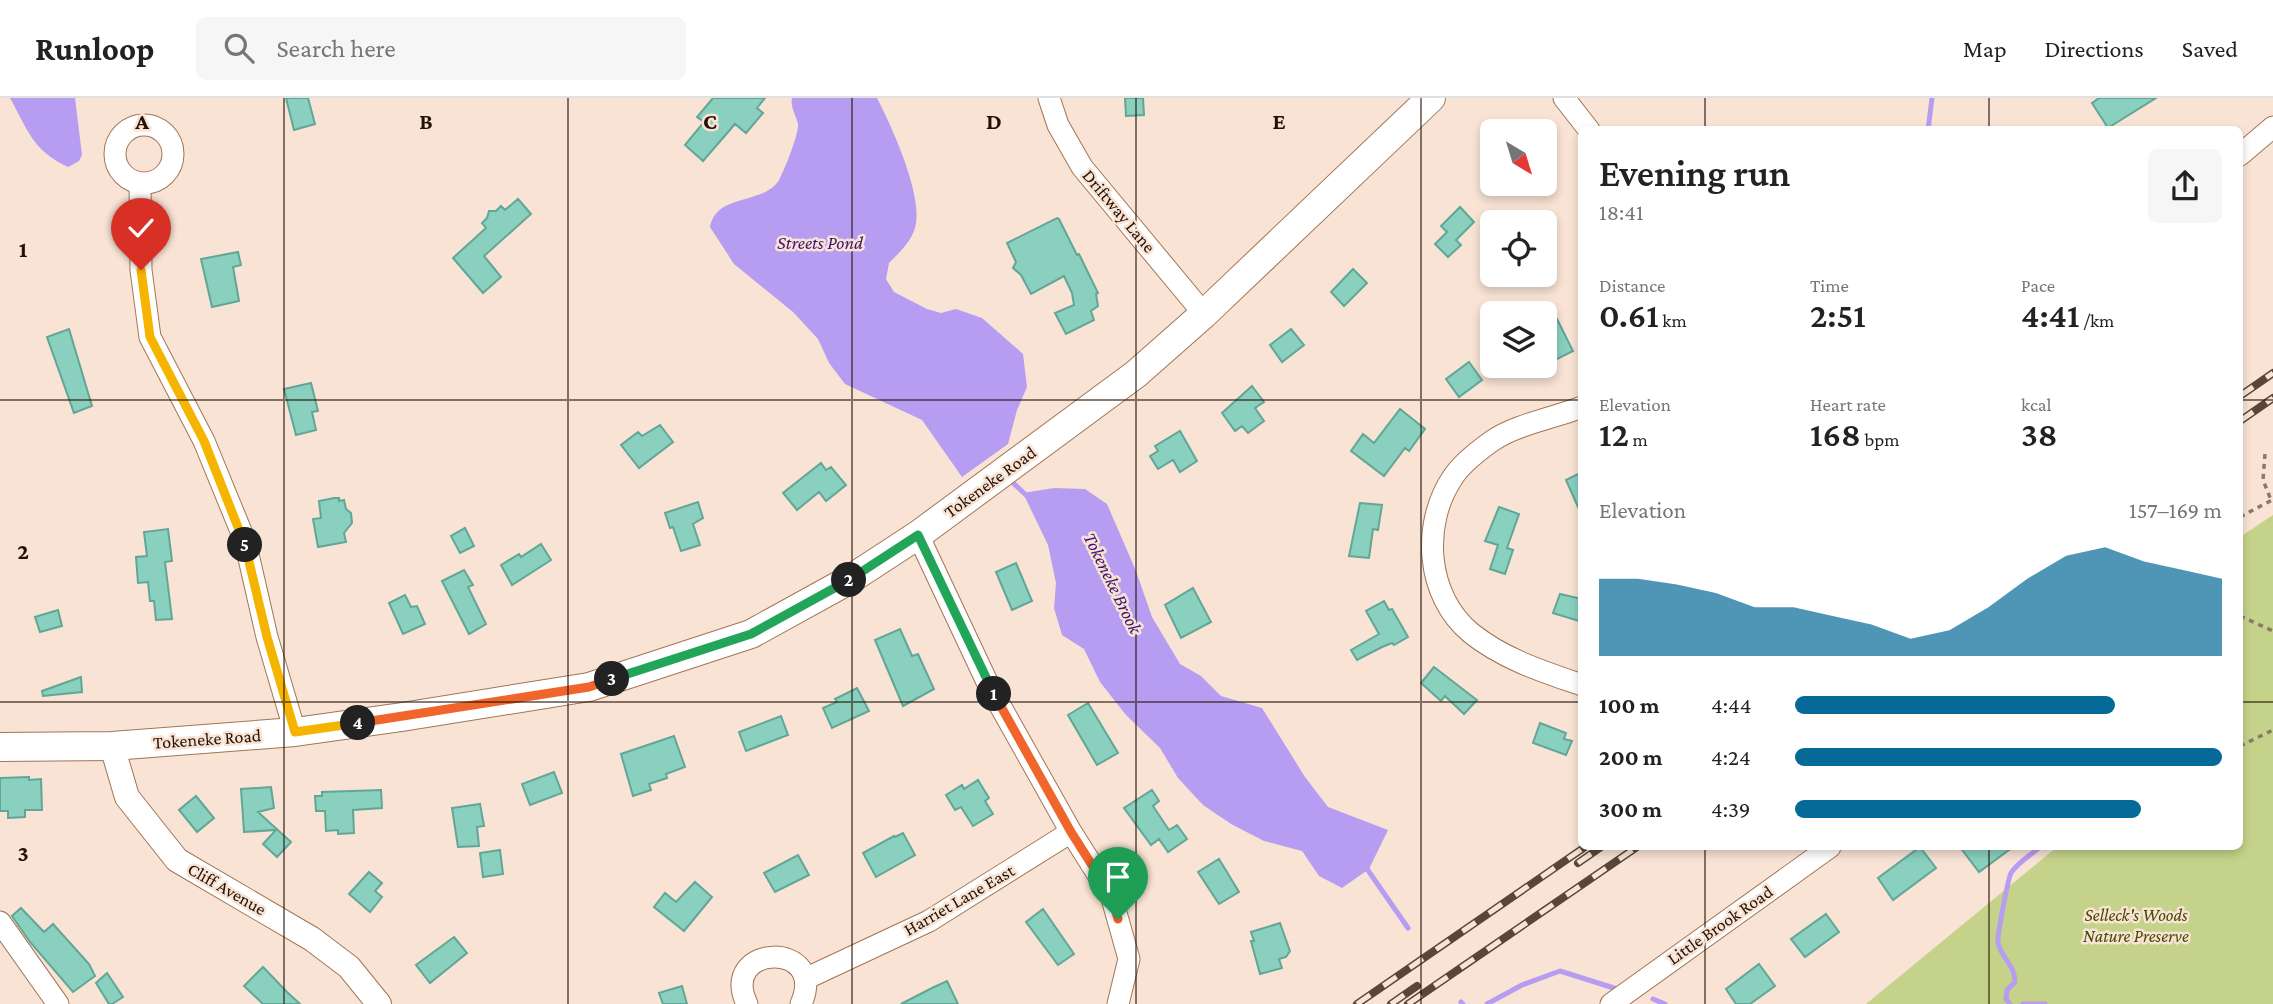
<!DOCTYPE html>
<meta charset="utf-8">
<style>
:root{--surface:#fff;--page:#f6f6f6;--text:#222;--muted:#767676;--line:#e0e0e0;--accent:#056a98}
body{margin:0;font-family:"Crimson Pro",serif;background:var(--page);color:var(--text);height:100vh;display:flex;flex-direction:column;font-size:26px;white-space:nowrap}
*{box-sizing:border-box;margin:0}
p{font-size:23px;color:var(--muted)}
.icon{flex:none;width:38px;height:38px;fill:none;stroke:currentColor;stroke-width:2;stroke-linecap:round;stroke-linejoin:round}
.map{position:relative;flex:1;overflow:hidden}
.drawer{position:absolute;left:1578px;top:28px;width:665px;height:724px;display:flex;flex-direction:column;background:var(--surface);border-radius:10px;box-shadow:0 4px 10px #0003}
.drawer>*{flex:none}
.needle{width:46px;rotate:142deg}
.tools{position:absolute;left:1480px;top:21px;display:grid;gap:14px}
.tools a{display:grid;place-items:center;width:77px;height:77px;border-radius:10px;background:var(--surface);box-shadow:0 4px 10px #0003;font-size:35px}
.pin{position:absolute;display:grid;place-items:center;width:60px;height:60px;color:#fff;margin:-72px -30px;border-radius:50% 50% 50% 0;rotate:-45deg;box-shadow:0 0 7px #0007}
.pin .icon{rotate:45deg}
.km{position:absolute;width:35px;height:35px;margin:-18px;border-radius:50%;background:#222;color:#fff;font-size:19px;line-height:35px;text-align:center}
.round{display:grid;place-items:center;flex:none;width:74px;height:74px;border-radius:10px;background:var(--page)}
.overview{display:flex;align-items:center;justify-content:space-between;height:119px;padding:0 21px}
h1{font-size:38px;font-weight:600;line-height:52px}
.figures{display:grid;grid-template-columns:repeat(3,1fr);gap:10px;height:119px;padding:7px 21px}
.figures div{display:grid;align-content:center}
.figures b{font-size:35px;font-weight:600}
.figures small{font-size:19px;font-weight:400}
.figures p{font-size:19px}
.chart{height:196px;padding:14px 21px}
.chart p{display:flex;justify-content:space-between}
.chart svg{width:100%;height:126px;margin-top:7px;fill:var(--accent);opacity:.7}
ul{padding:0 21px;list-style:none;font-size:23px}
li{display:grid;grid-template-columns:112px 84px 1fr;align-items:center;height:52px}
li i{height:18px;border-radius:9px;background:var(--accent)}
header{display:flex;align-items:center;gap:42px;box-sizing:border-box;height:98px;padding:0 35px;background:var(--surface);border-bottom:2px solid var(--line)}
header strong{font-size:33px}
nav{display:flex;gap:38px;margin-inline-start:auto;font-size:24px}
.search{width:490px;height:63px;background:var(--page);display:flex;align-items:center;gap:18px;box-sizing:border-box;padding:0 24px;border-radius:10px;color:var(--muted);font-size:26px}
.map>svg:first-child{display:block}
.green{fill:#c5d38a}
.water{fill:#b79df2}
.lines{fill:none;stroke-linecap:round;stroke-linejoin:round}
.stream{stroke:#b79df2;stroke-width:5}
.building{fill:#89d0bf;stroke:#61a697;stroke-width:2}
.minor-casing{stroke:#a37553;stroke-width:23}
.tertiary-casing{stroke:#a37553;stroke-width:26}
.secondary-casing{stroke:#a37553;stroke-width:30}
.path{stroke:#8c786a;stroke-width:3.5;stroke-dasharray:5 5;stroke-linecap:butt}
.minor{stroke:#fff;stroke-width:21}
.tertiary{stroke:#fff;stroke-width:24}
.secondary{stroke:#fff;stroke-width:28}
.rail-casing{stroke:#594639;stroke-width:8}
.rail{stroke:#f8e3d4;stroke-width:5;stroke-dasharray:16;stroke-linecap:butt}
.split-1-casing{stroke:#fff;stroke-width:14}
.split-2-casing{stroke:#fff;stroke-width:14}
.split-3-casing{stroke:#fff;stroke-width:14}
.split-4-casing{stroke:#fff;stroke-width:14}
.split-5-casing{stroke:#fff;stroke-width:14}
.split-6-casing{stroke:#fff;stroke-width:14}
.split-1{stroke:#f0652b;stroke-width:9}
.split-2{stroke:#22a559;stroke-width:9}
.split-3{stroke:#22a559;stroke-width:9}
.split-4{stroke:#f0652b;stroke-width:9}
.split-5{stroke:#f5b400;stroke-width:9}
.split-6{stroke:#f5b400;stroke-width:9}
.grid{fill:none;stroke:#231104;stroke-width:2;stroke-opacity:0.55}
.labels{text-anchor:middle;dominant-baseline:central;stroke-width:5;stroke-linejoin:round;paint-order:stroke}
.street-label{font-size:18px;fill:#231104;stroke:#f8e3d4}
.park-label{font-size:18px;font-style:italic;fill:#424b00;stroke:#f8e3d4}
.water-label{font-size:19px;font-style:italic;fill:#3f1174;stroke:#f8e3d4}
.grid-label{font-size:23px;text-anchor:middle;font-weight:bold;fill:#231104;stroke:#f8e3d4;stroke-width:5;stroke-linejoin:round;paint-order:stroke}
</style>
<header>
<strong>Runloop</strong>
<div class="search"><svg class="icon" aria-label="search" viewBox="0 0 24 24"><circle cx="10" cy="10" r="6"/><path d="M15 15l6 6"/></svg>Search here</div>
<nav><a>Map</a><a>Directions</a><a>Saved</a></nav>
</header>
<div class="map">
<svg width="2273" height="906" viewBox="0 0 2273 906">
<rect width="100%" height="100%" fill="#f8e3d4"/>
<!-- green -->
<path class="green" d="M2273 417V906H1866L2057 749H2240V439Z"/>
<!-- water -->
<path class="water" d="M10 0H75L82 57 79 63 68 69C32 52 28 32 10 0Z
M792 0H877C892 29 921 93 916 125 914 141 900 154 889 165L886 181 894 194 927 211 941 215 956 211 982 220 1023 256 1027 289 1017 312 1008 346 962 379 922 322 845 286 829 265 818 241 793 214 734 166 710 129C716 95 764 107 779 82 784 73 799 36 798 26 796 17 790 9 792 0Z
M1054 390 1085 391 1107 406 1136 473 1152 519 1180 566 1201 578 1221 598 1262 610 1305 679 1328 709 1388 732 1369 771 1342 790 1319 778 1302 753 1264 743 1231 726 1203 707 1178 680 1160 650 1126 617 1100 584 1084 551 1062 537 1054 510 1056 485 1048 447 1023 395Z"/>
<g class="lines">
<!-- stream -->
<path class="stream" d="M1928 32 1932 0
M1009 381 1027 398
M1365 768 1408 830
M1653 901 1665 906
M1461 904 1463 906
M1487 906 1522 887 1560 873 1614 890
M2010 906 2006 901 2007 892 2015 884C2015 867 2002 861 1998 845 1997 838 2008 781 2011 775 2017 765 2032 756 2040 749
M2023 906H2045"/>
</g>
<!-- building -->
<path class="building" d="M286 0H308L315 26 294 32Z
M713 0H765L757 10 763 15 746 35 735 26 703 63 685 47 704 24 697 19Z
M1125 0H1143L1144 17 1126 18Z
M2099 0H2156L2108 30 2092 5Z
M518 101 531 116 484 158 501 179 483 195 453 160 486 130 482 125 487 120 489 113H496L501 108 505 112Z
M1460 109 1474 124 1456 142 1461 147 1448 159 1435 146 1447 134 1441 128Z
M1057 120 1059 121 1077 157 1079 156 1098 195 1096 196 1098 208 1091 213 1094 222 1066 236 1055 215 1074 207 1072 195 1064 178 1031 196 1021 177 1013 170 1016 164 1007 145Z
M238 154 241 167 233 169 239 203 212 209 201 161Z
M1353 171 1367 185 1344 208 1331 194Z
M1557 221 1573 253 1549 265 1545 257V226Z
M69 231 92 308 74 315 47 239Z
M1291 231 1304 247 1282 264 1270 247Z
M1469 264 1482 282 1459 299 1446 281Z
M311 285 318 313 312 314 316 332 296 337 284 291Z
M1252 288 1264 304 1255 310 1264 323 1248 335 1242 328 1235 333 1222 315Z
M1400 311 1425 331 1409 353 1405 350 1384 378 1351 353 1363 336 1374 345Z
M660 327 673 344 639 370 621 347 638 334 642 338Z
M1180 333 1197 363 1180 374 1173 362 1158 371 1150 358 1158 353 1155 348Z
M821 365 826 372 831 369 846 387 826 403 819 394 797 412 783 395Z
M1582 374V418L1566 382Z
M334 400H339V403L344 402 346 411 351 415 352 425 344 435 346 444 318 449 313 421 321 420 319 403Z
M698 404 703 420 693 426 700 447 681 453 673 429 670 430 665 415Z
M1360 405 1382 407 1378 432 1373 431 1369 460 1349 458Z
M1499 409 1519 416 1507 450 1513 452 1505 476 1490 471 1498 447 1485 443Z
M465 430 474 448 460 455 451 438Z
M168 431 172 463 165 464 172 521 156 522 154 503H150L148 484 138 485 136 459 147 458 144 434Z
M541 446 551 462 512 487 501 467 519 456 521 459Z
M1016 465 1032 503 1012 512 996 474Z
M464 472 473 487 468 489 486 526 469 536 442 483Z
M1193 490 1211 524 1181 540 1165 507Z
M1560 496 1582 501V524L1553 515Z
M405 497 411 509 417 508 425 526 403 536 389 505Z
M1384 503 1389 512 1392 511 1408 539 1394 547 1392 545 1382 549 1357 562 1351 552 1379 536 1366 513Z
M58 512 62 528 40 534 35 519Z
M900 531 912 558 918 556 934 591 903 608 875 542Z
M1434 569 1477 602 1464 616 1445 598 1441 603 1421 585Z
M81 579 82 594 43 598 42 593Z
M857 590 869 613 832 630 823 610 837 604 835 601Z
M1088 605 1118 655 1097 667 1068 617Z
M781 618 788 637 746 653 739 634Z
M1540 625 1566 635 1564 641 1572 643 1566 657 1533 645Z
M674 638 685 669 666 676 667 680 649 686 651 692 633 698 621 656Z
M554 674 562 695 530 707 522 686Z
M29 679V682L41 681 42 712H25V719L8 720V713H0V680Z
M978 682 989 700 985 703 993 716 973 728 961 709 955 712 946 697 962 687 964 691Z
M271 689 274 710 258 714 291 744 277 759 263 746 276 732 244 734 243 719 241 691Z
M381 692 382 710 353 712 354 735 338 736V732L326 733 325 713H316L315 698H322V694Z
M1152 692 1159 703 1153 708 1169 732 1177 727 1187 741 1168 754 1159 741 1151 747 1124 710Z
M196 698 214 720 197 734 179 712Z
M480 706 484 728 477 729 479 748 458 749 452 710Z
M903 735 915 757 876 779 863 755 894 738 895 739Z
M1920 749 1936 770 1893 802 1878 780Z
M1960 749H2013L1979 774Z
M500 752 503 776 483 779 480 755Z
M798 757 809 777 775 794 764 775Z
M1219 761 1239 794 1219 806 1198 774Z
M369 774 382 785 375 793 382 799 370 814 349 796Z
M695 784 712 799 684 833 654 809 665 795 676 804Z
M21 810 44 834 53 826 89 866 95 878 73 894 30 844 12 818Z
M1043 811 1074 856 1058 867 1026 824Z
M1826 816 1839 834 1805 859 1791 841Z
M1280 825 1290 853 1286 859 1279 861 1282 870 1260 876 1251 843H1254L1251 834Z
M454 839 467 855 430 885 416 867Z
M1759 866 1775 888 1750 906H1736L1726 891Z
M263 869 287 894 300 906H263L244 888Z
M107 875 123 899 112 906H109L96 885Z
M947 883 958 906H901L932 890Z
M682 888 687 906H663L659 895Z"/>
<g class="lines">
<!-- minor casing -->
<g class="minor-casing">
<path id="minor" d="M1049 0 1058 27 1082 69 1204 216
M1564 0 1589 32
M115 56a29 29 0 1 1 58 0a29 29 0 1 1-58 0Z
M2240 57 2273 29
M140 85 141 172 150 239 204 343 245 443 267 539 295 634
M1582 309C1554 320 1517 326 1492 343 1478 353 1462 365 1453 379 1421 426 1426 498 1471 535 1503 561 1544 574 1582 587
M918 437 988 586 1071 734 1111 797 1129 861 1118 906
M0 824 58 906
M805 881 929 823 1071 734
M747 906C718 845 829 842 801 906
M1611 906 1830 749"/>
</g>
<!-- tertiary casing -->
<g class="tertiary-casing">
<path id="tertiary" d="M112 648 127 699 177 762 312 841 349 869 379 906"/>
</g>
<!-- secondary casing -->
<g class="secondary-casing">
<path id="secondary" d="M0 649 112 648 295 634 402 619 589 589 751 536 849 482 918 437 1136 276 1204 216 1431 0"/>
</g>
<!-- path -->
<path class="path" d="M2265 356 2263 382 2271 402
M2240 419 2272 402
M2240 518 2273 533
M2240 648 2273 632"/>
<!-- minor -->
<use href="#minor" class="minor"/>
<!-- tertiary -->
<use href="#tertiary" class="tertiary"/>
<!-- secondary -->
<use href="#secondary" class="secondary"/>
<!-- rail casing -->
<g class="rail-casing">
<path id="rail" d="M2240 298 2273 275
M2240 323 2273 300
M1578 765 1601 749
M1357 906 1585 749
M1391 906 1417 888
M1408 906 1637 749"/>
</g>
<!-- rail -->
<use href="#rail" class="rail"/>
</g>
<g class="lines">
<!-- split-1 casing -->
<g class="split-1-casing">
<path id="split-1" d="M994 596 1071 734 1111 797 1118 821"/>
</g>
<!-- split-2 casing -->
<g class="split-2-casing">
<path id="split-2" d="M849 482 918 437 994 596"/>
</g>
<!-- split-3 casing -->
<g class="split-3-casing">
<path id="split-3" d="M612 581 751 536 849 482"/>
</g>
<!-- split-4 casing -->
<g class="split-4-casing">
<path id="split-4" d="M358 625 589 589 612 581"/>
</g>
<!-- split-5 casing -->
<g class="split-5-casing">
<path id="split-5" d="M245 447 267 539 295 634 358 625"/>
</g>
<!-- split-6 casing -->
<g class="split-6-casing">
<path id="split-6" d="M141 172 150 239 204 343 245 447"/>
</g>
<!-- split-1 -->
<use href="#split-1" class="split-1"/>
<!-- split-2 -->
<use href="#split-2" class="split-2"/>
<!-- split-3 -->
<use href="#split-3" class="split-3"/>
<!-- split-4 -->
<use href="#split-4" class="split-4"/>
<!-- split-5 -->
<use href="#split-5" class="split-5"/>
<!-- split-6 -->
<use href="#split-6" class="split-6"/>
</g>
<!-- grid -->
<path class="grid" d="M284 0V906M568 0V906M852 0V906M1136 0V906M1421 0V906M1705 0V32M1989 0V32M0 302H1582M2240 302H2273M0 604H1582M2240 604H2273M1705 749V906M1989 749V906"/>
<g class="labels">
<!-- street labels -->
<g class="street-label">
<text transform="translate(1119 113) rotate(50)">Driftway Lane</text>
<text transform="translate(990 384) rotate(-36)">Tokeneke Road</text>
<text transform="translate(207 641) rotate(-4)">Tokeneke Road</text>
<text transform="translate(227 791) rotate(30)">Cliff Avenue</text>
<text transform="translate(959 802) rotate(-30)">Harriet Lane East</text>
<text transform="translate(1720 827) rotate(-35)">Little Brook Road</text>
</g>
<!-- park labels -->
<g class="park-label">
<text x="2136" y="817">Selleck's Woods<tspan x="2136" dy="21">Nature Preserve</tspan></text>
</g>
<!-- water labels -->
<g class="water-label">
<text x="820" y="144">Streets Pond</text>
<text transform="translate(1113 485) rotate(64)">Tokeneke Brook</text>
</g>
</g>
<g class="grid-label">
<text x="142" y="31">A</text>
<text x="426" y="31">B</text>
<text x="710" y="31">C</text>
<text x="994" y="31">D</text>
<text x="1279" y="31">E</text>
<text x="23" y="159">1</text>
<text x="23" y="461">2</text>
<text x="23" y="763">3</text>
</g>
</svg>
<div class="tools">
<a><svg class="needle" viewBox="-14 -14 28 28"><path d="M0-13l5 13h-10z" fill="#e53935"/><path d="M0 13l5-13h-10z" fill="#767676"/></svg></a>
<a><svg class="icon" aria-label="locate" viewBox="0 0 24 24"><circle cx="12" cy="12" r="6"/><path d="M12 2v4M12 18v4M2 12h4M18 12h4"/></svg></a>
<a><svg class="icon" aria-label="layers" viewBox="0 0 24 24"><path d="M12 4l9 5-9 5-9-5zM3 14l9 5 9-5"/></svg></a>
</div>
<div class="pin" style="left:1118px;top:821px;background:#1e9e55"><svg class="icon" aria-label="arrive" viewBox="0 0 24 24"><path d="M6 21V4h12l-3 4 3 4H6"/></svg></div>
<div class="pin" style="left:141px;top:172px;background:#d93025"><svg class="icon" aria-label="check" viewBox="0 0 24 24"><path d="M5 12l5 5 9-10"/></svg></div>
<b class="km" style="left:994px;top:596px">1</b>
<b class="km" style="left:849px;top:482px">2</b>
<b class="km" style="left:612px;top:581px">3</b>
<b class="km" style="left:358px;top:625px">4</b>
<b class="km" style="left:245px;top:447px">5</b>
<section class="drawer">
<div class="overview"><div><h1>Evening run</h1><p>18:41</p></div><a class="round"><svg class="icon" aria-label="share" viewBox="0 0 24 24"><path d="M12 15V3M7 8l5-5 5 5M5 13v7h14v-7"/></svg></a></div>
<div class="figures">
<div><p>Distance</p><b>0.61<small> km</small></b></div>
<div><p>Time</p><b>2:51</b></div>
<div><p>Pace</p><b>4:41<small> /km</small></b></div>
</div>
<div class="figures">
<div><p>Elevation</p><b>12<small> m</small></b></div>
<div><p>Heart rate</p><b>168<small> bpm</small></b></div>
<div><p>kcal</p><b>38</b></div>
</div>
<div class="chart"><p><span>Elevation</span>157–169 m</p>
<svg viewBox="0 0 160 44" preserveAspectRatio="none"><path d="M0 44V17L10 17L20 19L30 22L40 27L50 27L60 30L70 33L80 38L90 35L100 27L110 17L120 9L130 6L140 11L150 14L160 17V44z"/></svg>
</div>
<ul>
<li><b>100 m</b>4:44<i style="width:75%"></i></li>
<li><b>200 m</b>4:24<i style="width:100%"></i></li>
<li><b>300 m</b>4:39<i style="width:81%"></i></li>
</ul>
</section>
</div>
